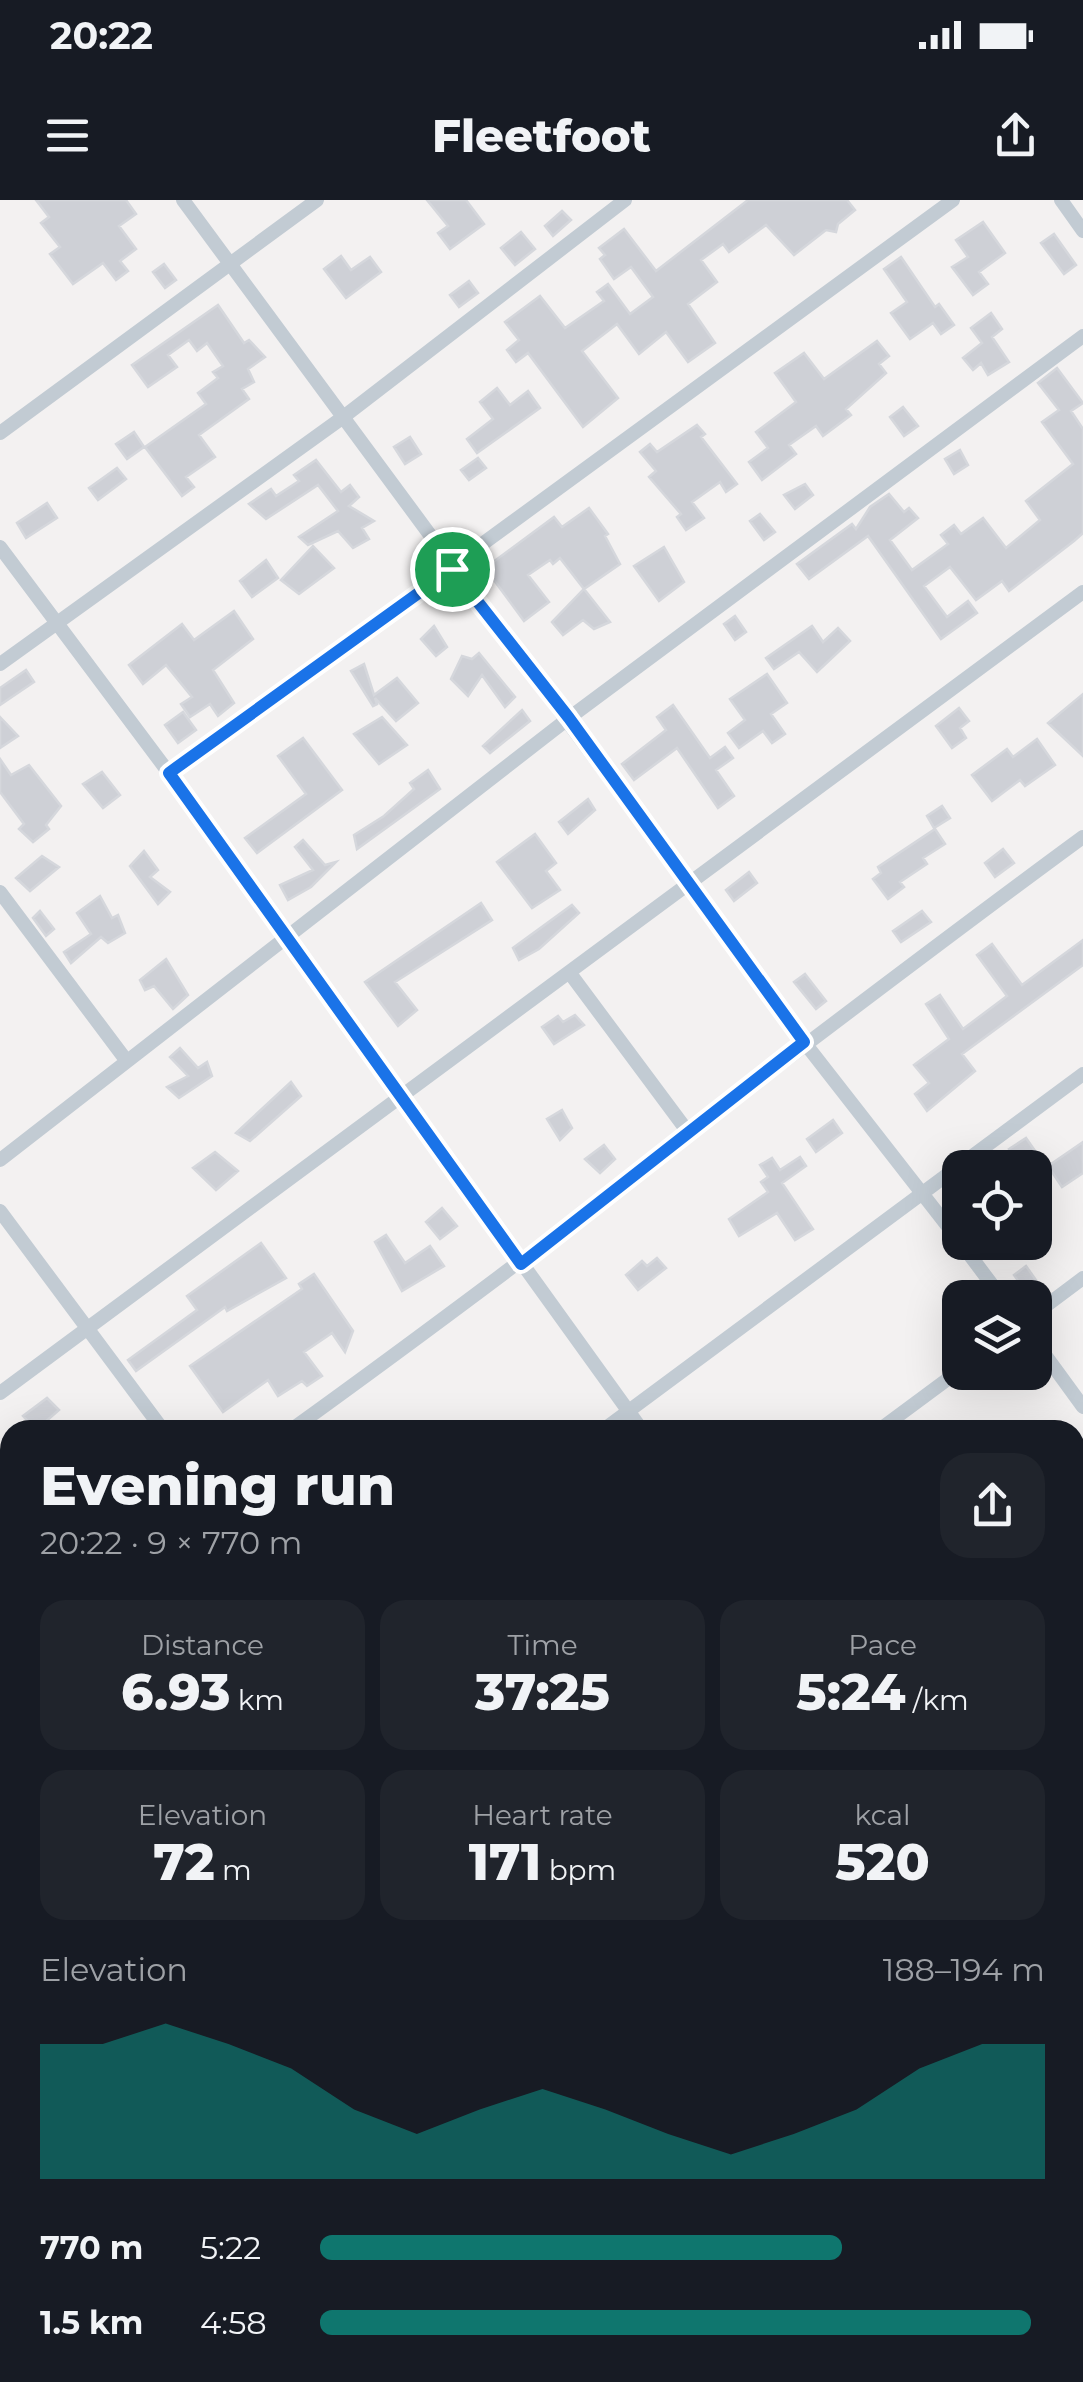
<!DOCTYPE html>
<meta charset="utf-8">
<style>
:root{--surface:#171b24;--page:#20242c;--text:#f1f3f6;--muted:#9ea1a6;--accent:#0f766e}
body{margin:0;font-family:Montserrat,sans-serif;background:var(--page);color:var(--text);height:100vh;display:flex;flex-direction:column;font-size:38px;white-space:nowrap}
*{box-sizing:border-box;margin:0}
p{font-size:32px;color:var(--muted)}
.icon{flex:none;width:55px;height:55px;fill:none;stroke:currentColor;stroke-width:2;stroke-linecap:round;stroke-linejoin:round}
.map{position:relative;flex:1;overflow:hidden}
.details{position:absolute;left:0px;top:1220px;width:1085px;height:962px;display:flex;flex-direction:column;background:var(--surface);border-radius:30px 30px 0 0;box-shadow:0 10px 40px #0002}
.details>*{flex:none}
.tools{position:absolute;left:942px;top:950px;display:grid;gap:20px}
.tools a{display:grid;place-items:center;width:110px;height:110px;border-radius:20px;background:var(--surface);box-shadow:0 10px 40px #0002;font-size:50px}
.pin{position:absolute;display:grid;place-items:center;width:85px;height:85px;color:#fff;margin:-42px;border:5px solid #fff;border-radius:50%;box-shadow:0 2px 10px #0007}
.round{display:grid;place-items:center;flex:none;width:105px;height:105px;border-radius:30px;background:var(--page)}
.head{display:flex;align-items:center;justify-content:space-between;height:170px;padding:0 40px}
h1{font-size:55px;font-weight:800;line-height:75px}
.figures{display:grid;grid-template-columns:repeat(3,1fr);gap:15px;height:170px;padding:10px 40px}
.figures div{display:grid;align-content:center;border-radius:25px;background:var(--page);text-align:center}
.figures b{font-size:50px;font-weight:800}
.figures small{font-size:28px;font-weight:400}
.figures p{font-size:28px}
.chart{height:280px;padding:20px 40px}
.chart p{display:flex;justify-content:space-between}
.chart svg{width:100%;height:180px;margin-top:10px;fill:var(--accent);opacity:.7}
ul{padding:0 40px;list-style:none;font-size:32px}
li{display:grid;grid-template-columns:160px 120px 1fr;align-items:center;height:75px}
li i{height:25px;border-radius:12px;background:var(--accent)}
.status{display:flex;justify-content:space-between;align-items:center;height:70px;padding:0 50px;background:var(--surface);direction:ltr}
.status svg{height:28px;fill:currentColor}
header{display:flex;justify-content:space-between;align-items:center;height:130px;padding:0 40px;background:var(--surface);font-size:45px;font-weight:800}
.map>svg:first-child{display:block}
.building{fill:#ced0d6;stroke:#d5d7dc;stroke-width:2.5}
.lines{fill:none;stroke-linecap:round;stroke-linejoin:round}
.minor{stroke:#c2cbd3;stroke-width:14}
.tertiary{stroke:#c2cbd3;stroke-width:18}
.route-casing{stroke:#fff;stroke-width:20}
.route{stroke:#1a73e8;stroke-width:12}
</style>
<div class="status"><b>20:22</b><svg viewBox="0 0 49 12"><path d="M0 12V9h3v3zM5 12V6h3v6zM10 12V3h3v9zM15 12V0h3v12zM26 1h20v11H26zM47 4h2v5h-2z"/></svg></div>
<header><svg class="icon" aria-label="menu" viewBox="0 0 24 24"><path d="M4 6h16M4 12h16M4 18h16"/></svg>Fleetfoot<svg class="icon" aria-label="share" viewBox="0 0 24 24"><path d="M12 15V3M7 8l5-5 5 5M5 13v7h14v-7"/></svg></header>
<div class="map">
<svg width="1083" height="2182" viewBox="0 0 1083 2182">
<rect width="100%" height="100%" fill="#f3f1f1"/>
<!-- building -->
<path class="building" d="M36 0H126L136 14 119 26 136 49 120 61 128 71 116 80 103 63 73 84 50 54 60 47 41 23 49 17Z
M427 0H466L484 24 450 49 438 33 448 26Z
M748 0H847L855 10 838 24 836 32 826 30 794 55 766 25 729 52 723 44 701 60 717 82 688 104 715 143 688 162 666 132 639 154 617 124 582 151 618 198 583 227 528 153 516 162 507 150 519 140 505 122 540 96 565 128 604 101 597 92 608 84 630 114 653 97 631 67 614 79 600 59 605 55 599 48 624 29 656 71Z
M562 11 571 20 553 36 545 26Z
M983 22 1005 53 979 72 988 84 973 95 952 67 968 57 956 40Z
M521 32 535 49 515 65 501 48Z
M1054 34 1076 65 1064 74 1041 43Z
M341 56 351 70 370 57 381 72 346 98 324 69Z
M901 57 935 107 939 104 954 125 941 134 933 123 910 139 891 113 907 102 884 69Z
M164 64 176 80 165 88 153 72Z
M469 81 478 93 459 107 450 95Z
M218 105 244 143 249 140 265 157 248 169 254 182 242 189 249 199 199 235 215 257 186 277 194 287 182 296 145 247 206 204 198 193 218 178 213 172 223 166 207 143 197 151 189 140 168 155 177 167 148 187 132 165Z
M991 113 1002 129 992 137 1009 162 988 175 981 163 973 170 963 158 982 143 971 128Z
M877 141 889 156 879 164 886 173 846 209 851 215 823 236 816 226 789 245 796 254 762 280 749 262 768 248 756 232 796 202 775 173 804 153 824 179Z
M1057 168 1083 203 1071 211 1083 229V333L1074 341 1009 391 1002 381 976 400 950 367 924 386 947 417 968 401 977 413 941 439 868 336 809 379 797 364 852 324 856 329 870 307 889 294 904 312 909 308 918 318 890 340 912 370 948 344 941 335 954 325 961 334 983 318 1006 348 1040 320 1026 301 1073 264 1042 222 1059 210 1038 183Z
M497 188 510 205 528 191 540 208 477 253 467 239 493 219 480 202Z
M903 207 918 226 904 236 890 217Z
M697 225 705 234 701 237 737 284 726 292 720 282 692 302 704 318 686 330 677 317 681 314 649 277 656 271 640 252 650 244 657 252Z
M134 232 144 247 127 259 116 244Z
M410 237 421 254 405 264 394 247Z
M960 250 968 265 954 274 945 259Z
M478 258 486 268 469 280 461 270Z
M316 260 341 292 350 285 359 297 349 306 374 321 362 328 369 339 353 348 338 331 308 345 299 337 338 311 318 285 266 319 249 304 271 289 276 296 299 281 294 275Z
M117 268 126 279 98 300 89 288Z
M805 284 813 295 795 309 784 295Z
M47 303 57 318 26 338 17 323Z
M589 308 608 334 605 336 620 364 584 389 560 358 553 364 550 360 528 375 549 402 524 421 485 368 554 317 562 327Z
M760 314 775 332 764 340 750 321Z
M313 346 334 368 299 394 281 380Z
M664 347 684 382 659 401 634 366Z
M266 360 278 378 252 397 240 381Z
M584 389 610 422 594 429 583 420 563 435 552 422Z
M234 411 253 439 213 470 234 503 218 516 210 504 190 517 181 504 192 497 166 465 143 484 129 465 182 424 194 440Z
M735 416 746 432 735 440 724 424Z
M434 426 447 447 436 456 421 439Z
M812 426 823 442 838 428 850 441 817 472 799 452 774 469 766 458Z
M479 453 515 497 505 507 482 475 468 496 451 479 462 456 472 459Z
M364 464 374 495 397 478 418 503 396 521 375 498 377 504 373 506 351 471Z
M26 470 34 482 0 505V488Z
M767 474 787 503 771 514 785 534 772 543 763 531 739 548 728 533 745 520 730 499Z
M1083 494V556L1048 523Z
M673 505 710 558 725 547 733 558 716 570 734 596 718 608 677 548 634 580 622 564 666 530 657 517Z
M959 508 969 521 960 528 966 538 952 548 936 526Z
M522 510 530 521 490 553 483 546Z
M183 512 196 530 178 543 165 525Z
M0 517 18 536 0 548Z
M382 517 407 545 379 564 354 534Z
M303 538 342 590 257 653 245 638 306 594 278 556Z
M1037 539 1055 565 1025 586 1020 580 992 601 972 575 1007 549 1013 557Z
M0 559 11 575 29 565 61 606 46 625 49 629 33 642 19 629 24 624 0 592Z
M428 570 440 589 357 649 354 635 384 616 414 589 410 583Z
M102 572 120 595 103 608 83 584Z
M588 599 595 610 568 634 559 622Z
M942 606 950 618 934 628 927 616Z
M935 629 945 644 923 658 927 664 900 682 904 687 888 699 873 679 881 673 878 667Z
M535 634 556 663 546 671 560 690 532 708 497 662Z
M303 640 325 665 336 662 311 687 288 700 280 685 313 670 295 647Z
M1003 649 1014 663 995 677 985 663Z
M144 651 158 670 150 677 170 692 158 704 130 666Z
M42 656 59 667 30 691 16 678Z
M749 672 757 683 734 701 726 690Z
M100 696 112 718 118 715 125 733 108 743 101 737 71 763 64 752 91 734 77 713Z
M481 703 492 720 395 782 417 810 398 826 365 782Z
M572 705 579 713 539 749 519 760 513 748Z
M40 711 54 729 46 736 33 718Z
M922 711 931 722 901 742 893 731Z
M1083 740V765L962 854 975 871 927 911 915 894 929 883 914 865 949 839 926 804 940 795 963 829 1007 796 977 755 992 744 1022 785Z
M166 759 188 795 173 809 154 786 145 790 140 780Z
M805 774 826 801 816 809 794 782Z
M575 815 584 825 554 844 542 827 558 816 563 822Z
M180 848 198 868 207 862 212 876 179 898 167 887 188 876 170 857Z
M291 882 301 896 250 941 236 933Z
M562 910 572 928 560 940 547 919Z
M833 920 842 933 816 952 807 939Z
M1026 938 1047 968H1022L1009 949Z
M1083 942V973L1062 987 1048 966Z
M604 945 615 959 600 973 585 959Z
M215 952 238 971 216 990 193 968Z
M800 957 806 966 782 983 813 1029 795 1040 777 1013 739 1036 729 1019 768 992 761 982 768 977 760 965 772 958 780 970Z
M442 1008 457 1026 440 1039 426 1022Z
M386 1035 405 1063 430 1046 444 1066 402 1091 375 1042Z
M261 1043 286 1078 227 1111 225 1107 136 1171 128 1160 197 1110 187 1096Z
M657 1058 666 1068 638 1090 626 1075 642 1061 647 1066Z
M1026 1066 1038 1083 1026 1092 1014 1075Z
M314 1074 353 1131 345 1152 332 1133 304 1152 322 1176 307 1186 302 1181 278 1196 268 1180 223 1212 190 1166 302 1089 299 1084Z
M47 1198 59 1210 36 1230 23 1216Z"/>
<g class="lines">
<!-- minor -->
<path class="minor" d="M183 0 804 842 960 1042
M1061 0 1083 31
M0 233 317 0
M0 347 169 573 642 1230
M0 464 342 218 625 0
M169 573 953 0
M0 692 126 860
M569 772 688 932
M0 960 569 518 1083 136
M0 1011 163 1230
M960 1042 1002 1098
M1035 1114 1083 1078
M1035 1141 1083 1207
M0 1193 1083 392
M291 1230C559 1037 817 832 1083 637
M603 1230 1083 874
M879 1230 960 1170
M1075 1329 1083 1323
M0 1446 10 1438
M1075 1565 1083 1559
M0 1675 10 1667
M0 1882 10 1874
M0 1983 10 1996
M1075 2063 1083 2057
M0 2125 10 2117
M1075 2144 1083 2154
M133 2172 139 2182
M380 2172 387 2182
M619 2172 627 2182
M857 2172 864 2182
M906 2182 919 2172"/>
<!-- tertiary -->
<path class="tertiary" d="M1075 1805 1083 1798
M576 2182 589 2172"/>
</g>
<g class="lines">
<!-- route casing -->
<g class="route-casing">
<path id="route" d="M452 369 569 518 804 842 521 1064 169 573Z"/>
</g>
<!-- route -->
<use href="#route" class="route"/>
</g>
</svg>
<div class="tools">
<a><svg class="icon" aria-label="locate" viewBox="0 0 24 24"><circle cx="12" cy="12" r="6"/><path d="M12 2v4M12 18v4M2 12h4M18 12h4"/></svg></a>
<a><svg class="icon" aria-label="layers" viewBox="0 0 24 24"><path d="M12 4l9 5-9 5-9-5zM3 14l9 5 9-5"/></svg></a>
</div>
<div class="pin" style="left:452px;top:369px;background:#1e9e55"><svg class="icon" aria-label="arrive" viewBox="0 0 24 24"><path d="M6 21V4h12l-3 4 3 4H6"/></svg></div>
<section class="details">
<div class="head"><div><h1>Evening run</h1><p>20:22 · 9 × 770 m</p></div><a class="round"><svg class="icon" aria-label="share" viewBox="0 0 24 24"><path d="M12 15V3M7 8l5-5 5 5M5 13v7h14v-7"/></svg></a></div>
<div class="figures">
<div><p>Distance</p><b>6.93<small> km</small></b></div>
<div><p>Time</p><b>37:25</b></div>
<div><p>Pace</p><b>5:24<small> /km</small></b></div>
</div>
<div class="figures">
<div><p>Elevation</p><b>72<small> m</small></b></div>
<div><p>Heart rate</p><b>171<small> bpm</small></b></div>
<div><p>kcal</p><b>520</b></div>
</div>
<div class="chart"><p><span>Elevation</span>188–194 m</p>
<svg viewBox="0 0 160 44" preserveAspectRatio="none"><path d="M0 44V11L10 11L20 6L30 11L40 17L50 27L60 33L70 27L80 22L90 27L100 33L110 38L120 33L130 27L140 17L150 11L160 11V44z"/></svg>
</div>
<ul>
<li><b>770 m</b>5:22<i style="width:72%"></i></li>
<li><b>1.5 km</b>4:58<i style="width:98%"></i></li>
</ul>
</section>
</div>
